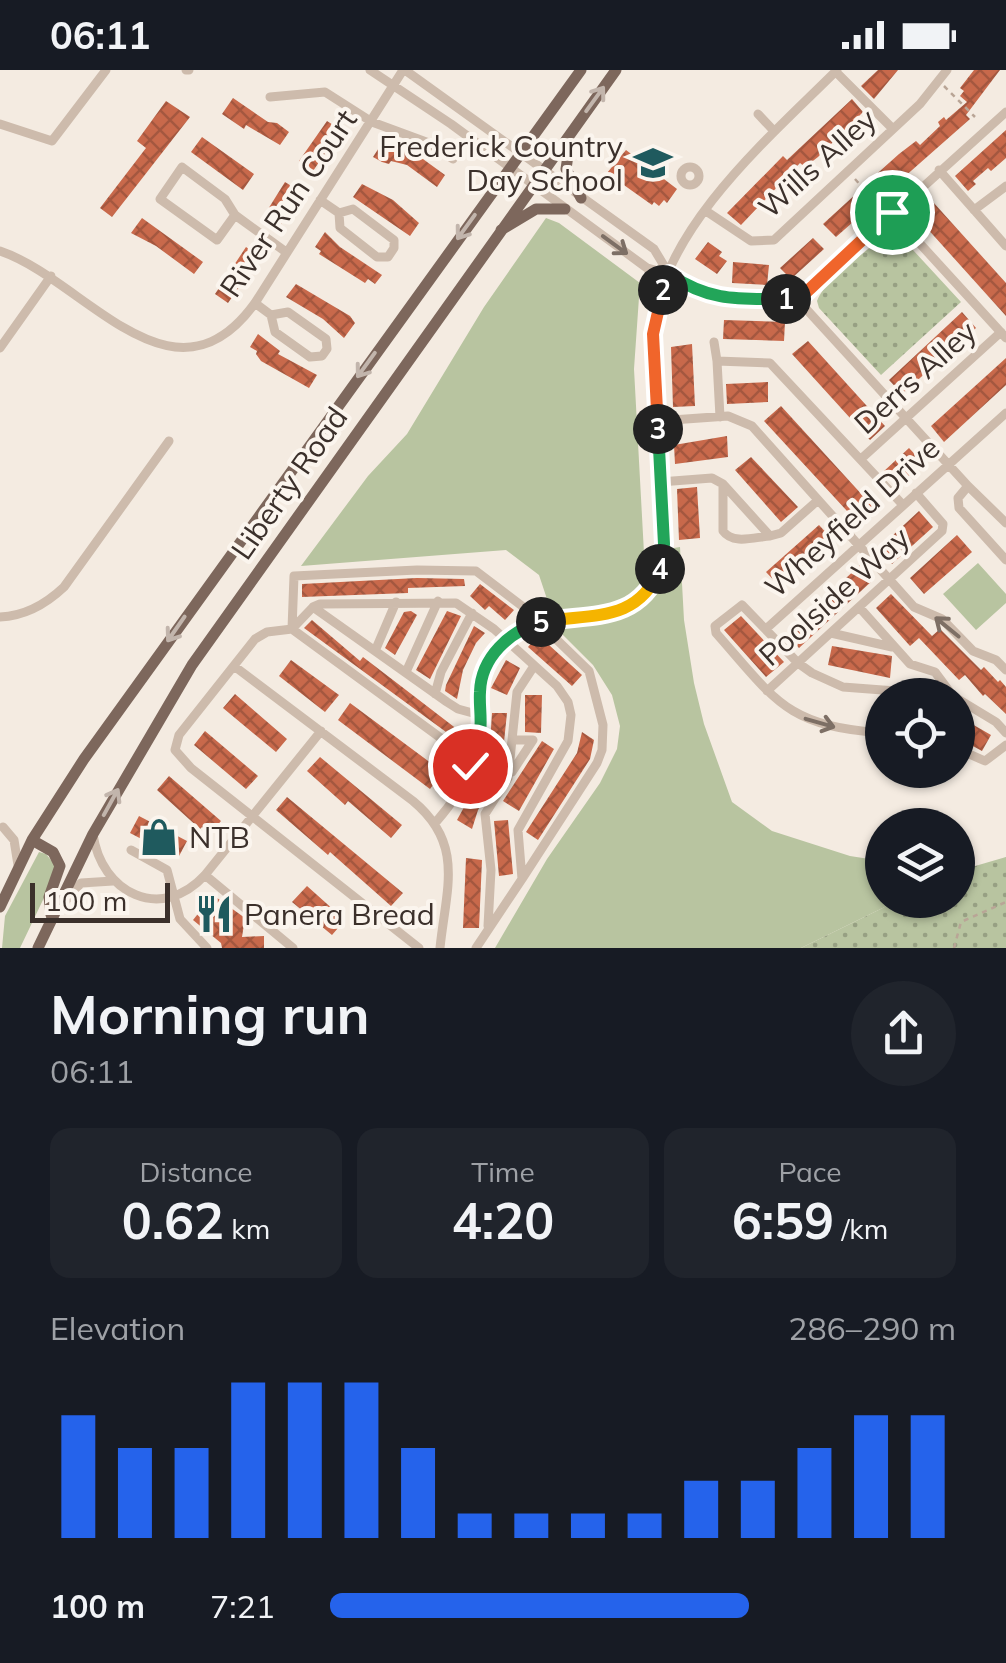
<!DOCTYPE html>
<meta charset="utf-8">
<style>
:root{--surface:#171b24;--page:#20242c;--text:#f1f3f6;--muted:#9ea1a6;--accent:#2563eb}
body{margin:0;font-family:Mulish,sans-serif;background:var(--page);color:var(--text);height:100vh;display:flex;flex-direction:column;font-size:38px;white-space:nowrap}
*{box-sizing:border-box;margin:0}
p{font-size:32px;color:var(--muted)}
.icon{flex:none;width:55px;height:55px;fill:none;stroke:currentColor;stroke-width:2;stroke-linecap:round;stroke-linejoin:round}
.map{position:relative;height:878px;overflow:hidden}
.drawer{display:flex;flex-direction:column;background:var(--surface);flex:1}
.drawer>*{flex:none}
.fabs{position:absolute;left:865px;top:608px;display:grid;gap:20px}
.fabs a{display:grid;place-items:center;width:110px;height:110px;border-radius:50%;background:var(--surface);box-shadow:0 2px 8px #0004;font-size:50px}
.scale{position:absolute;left:30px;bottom:25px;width:140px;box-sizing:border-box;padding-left:10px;border:5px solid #3b302b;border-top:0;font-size:28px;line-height:35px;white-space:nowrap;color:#3b302b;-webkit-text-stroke:8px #fbf5ee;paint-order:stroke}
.pin{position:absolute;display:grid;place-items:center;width:85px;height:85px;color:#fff;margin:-42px;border:5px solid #fff;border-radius:50%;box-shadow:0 2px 10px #0007}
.km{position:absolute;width:50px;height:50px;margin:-25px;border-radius:50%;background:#222;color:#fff;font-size:28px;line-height:50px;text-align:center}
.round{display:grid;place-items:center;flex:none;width:105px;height:105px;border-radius:52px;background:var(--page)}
.overview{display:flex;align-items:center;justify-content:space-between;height:170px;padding:0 50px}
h1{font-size:55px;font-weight:700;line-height:75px}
.stats{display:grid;grid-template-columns:repeat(3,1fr);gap:15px;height:170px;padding:10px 50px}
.stats div{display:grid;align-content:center;border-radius:20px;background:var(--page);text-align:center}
.stats b{font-size:50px;font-weight:700}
.stats small{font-size:28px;font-weight:400}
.stats p{font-size:28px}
.chart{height:280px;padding:20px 50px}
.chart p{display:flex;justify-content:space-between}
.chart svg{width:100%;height:180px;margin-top:10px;stroke:var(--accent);stroke-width:6}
ul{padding:0 50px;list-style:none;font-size:32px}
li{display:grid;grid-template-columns:160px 120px 1fr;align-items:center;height:75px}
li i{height:25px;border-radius:12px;background:var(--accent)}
.status{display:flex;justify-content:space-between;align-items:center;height:70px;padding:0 50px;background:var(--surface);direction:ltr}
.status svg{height:28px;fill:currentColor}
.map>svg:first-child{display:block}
.grass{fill:#b8c4a0}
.park{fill:url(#park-dots)}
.building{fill:url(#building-cross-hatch)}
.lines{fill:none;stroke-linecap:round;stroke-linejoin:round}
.path{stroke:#b9a596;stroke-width:2.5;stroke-dasharray:5 5;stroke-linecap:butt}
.minor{stroke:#cdbbac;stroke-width:9}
.major{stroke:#7d675c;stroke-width:11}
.oneway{stroke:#c2b5ac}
.oneway2{stroke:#7d6f65}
.split-1-casing{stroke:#fff;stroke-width:20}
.split-2-casing{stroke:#fff;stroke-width:20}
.split-3-casing{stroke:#fff;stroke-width:20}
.split-4-casing{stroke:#fff;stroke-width:20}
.split-5-casing{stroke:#fff;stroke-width:20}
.split-6-casing{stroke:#fff;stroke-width:20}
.split-7-casing{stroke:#fff;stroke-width:20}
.split-1{stroke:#f0652b;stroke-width:12}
.split-2{stroke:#22a559;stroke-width:12}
.split-3{stroke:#f0652b;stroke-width:12}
.split-4{stroke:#22a559;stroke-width:12}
.split-5{stroke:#f5b400;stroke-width:12}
.split-6{stroke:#22a559;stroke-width:12}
.split-7{stroke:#f5b400;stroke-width:12}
.labels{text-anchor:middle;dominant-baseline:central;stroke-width:8;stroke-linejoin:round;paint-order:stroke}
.poi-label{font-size:30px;fill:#3b302b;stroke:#fbf5ee;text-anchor:start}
.street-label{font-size:30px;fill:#3b302b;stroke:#fbf5ee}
</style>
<div class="status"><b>06:11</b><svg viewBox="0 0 49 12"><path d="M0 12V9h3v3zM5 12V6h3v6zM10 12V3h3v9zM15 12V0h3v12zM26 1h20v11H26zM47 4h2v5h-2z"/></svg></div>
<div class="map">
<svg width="1006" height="878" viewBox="0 0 1006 878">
<defs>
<pattern id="park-dots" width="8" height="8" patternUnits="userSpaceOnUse" patternTransform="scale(2.5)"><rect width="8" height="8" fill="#b8c4a0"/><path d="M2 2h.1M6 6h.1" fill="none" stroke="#97a083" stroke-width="1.8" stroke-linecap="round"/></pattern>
<pattern id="building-cross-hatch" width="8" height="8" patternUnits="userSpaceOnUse" patternTransform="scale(2.5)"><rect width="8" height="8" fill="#c8694b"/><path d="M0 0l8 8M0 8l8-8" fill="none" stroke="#a4573f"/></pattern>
</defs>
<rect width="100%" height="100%" fill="#f4ebe1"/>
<!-- grass -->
<path class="grass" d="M546 148 559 153 640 213 634 299 644 483 680 477 684 550 694 613 704 654 732 732 772 761 850 786 882 791V830H899L801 878H495L547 789 600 713 617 679 620 656 612 625 593 595 557 559 539 505 506 480 301 496 368 406 407 364 484 237Z
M978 493 1006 524V533L976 560 943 524Z
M39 782 46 784 55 795 52 811 20 878H2L5 846Z"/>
<!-- park -->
<path class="park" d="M893 163 901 167 961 232 881 305 819 238 817 231C826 208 865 183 885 165Z
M1006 787V878H801L899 830H958V801Z"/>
<!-- building -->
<path class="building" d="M878 0H898L874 29 861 16Z
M974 0H1000L966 45 970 49 836 167 823 154 857 123 860 126 873 114 870 110 899 84 916 71 920 75 940 56 938 52 944 47 946 50 967 32 960 26 964 21 960 18Z
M233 28 268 52 277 53 289 62 280 75 246 55 244 59 222 44Z
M852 29 863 42 818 87 805 97 800 93 741 155 727 143 783 86 787 90Z
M166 31 190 47 112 147 100 138 146 78 137 71Z
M327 51 341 60 313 101 299 91Z
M1006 60V88L991 101 988 98 973 111 976 114 968 121 955 106Z
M202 67 254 104 243 120 191 82Z
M382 73 416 84 445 105 437 117 407 95 391 91 389 94 382 92 373 87Z
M626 80 677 119 667 133 664 130 659 136 654 132 652 135 607 103Z
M285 112 301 122 281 154 265 144Z
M362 114 393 130 419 153 410 166 353 127Z
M933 132 1006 213V246L916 146Z
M142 148 203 192 194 204 156 176 131 163Z
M325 162 340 177 382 205 375 214 368 209 365 213 319 184 321 181 315 177Z
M813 168 824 179 791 209 780 198Z
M708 172 722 182 719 186 727 191 717 204 695 189Z
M246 177 260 187 228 233 215 224Z
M733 192 769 195 767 215 732 213Z
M296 214 350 246 355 253 344 268 323 249 286 227Z
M962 242 976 258 902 324 889 310Z
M724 250 785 252 784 271 723 269Z
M258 264 280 281 278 284 317 305 309 318 261 291 256 284 257 281 250 277Z
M808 271 885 356 870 370 792 284Z
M692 274 695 336 673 337 671 277Z
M1006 288V315L944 372 931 356Z
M768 312V332L727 334 726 314Z
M781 336 875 439 859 454 764 351Z
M727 366 728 387 675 394 674 375Z
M909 378 923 393 897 417 883 402Z
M751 387 798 437 781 452 735 400Z
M697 417 700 468 679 470 677 419Z
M919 441 933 457 892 494 878 479Z
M819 455 832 469 780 517 766 502Z
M957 465 972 482 924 524 910 508Z
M860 495 873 510 799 578 786 564Z
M417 508 464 509 465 516 408 518V523L302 527V514Z
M480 514 514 540 505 550 489 536 485 540 470 526Z
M891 524 932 566 940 559 981 600 984 597 998 612 1000 610 1006 617V644L985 624 983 626 965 605 959 610 919 568 910 576 876 538Z
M411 541 417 545 395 585 385 578 404 542Z
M447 541 461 546 430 609 416 600Z
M741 546 784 592 766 607 724 560Z
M312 550 360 591 363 587 462 663 457 670 304 558Z
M474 556 485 563 476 573 463 600 457 629 445 621 446 615Z
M538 565 582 605 572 616 528 577Z
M832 576 892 586 890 608 828 595Z
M291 590 339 625 325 642 279 606Z
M506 590 520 598 507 625 491 618Z
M235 624 287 669 276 682 223 638Z
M525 625H542L541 663 525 662Z
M350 633 443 702 430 719 338 650Z
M492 643H507L502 691 489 689Z
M958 646 991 665 982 681 958 668Z
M205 661 258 706 246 719 194 675Z
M582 662 594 670 590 689 538 770 526 762 577 683Z
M542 671 554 679 519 741 503 731Z
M320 687 402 755 391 768 348 731 345 735 307 701Z
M485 699 498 708 478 740 472 759 457 750Z
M169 706 221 751 210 764 202 757 200 759 157 720Z
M287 727 403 823 391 836 330 782 328 785 276 740Z
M139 746 187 771 178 788 130 763Z
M508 750 513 804 499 806 494 751Z
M466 788 482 790 479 858H463Z
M307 816 345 850 332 865 292 832Z
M213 825 245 848 242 867 264 866V878H222L221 873 193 850Z"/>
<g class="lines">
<!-- path -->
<path class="path" d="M944 16 975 47
M855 109 881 138
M954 878 961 852 1006 832"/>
<!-- minor -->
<path class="minor" d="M186 0H189
M370 0 451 54 647 198C672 204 682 216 704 224 733 234 768 229 798 230
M405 0 654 179 669 204
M836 2 892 58
M270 27 325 22 372 52 429 73 453 89
M758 44 774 61
M0 54 52 71 106 0
M182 97 225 129 235 145 217 170 160 129Z
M681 106a9 9 0 1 1 18 0a9 9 0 1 1-18 0Z
M939 100 1006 176
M320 130 339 143 340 158 377 187H388L394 178V170L353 139 339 143
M974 140 1006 116
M706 141 751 171 774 170 920 34 947 0
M892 143 1006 268
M235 145 286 182
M0 181C84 209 173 347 255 233L403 0
M798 230 1006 42
M798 230 968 416
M255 233 271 245 275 262 310 287 322 286 327 279 326 269 288 242 271 245
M714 272 717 291
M0 278 51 206
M720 347 717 291 770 293 903 435
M658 351 728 346 752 356 914 537 942 549 973 581 996 590 1006 600
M862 388 1001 262
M660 412 712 408 723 414 770 466 781 463 817 431
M723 414V461C733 475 755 467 770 466
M1006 453 968 416 958 428 959 438 1006 490
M313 537 320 534 456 533 494 559 557 616 568 632 571 645 568 671 518 760 522 809 476 878
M313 537 292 559 267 562 255 569 179 665 175 680 191 698 419 878
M313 537 447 632 458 639 480 645
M859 537 910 594 935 602 952 625
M0 547C25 546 46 534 64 517L169 371
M767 558 1006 343
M831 563 892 577
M375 581 396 532
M234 596 413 731C465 774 446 819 440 878
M406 602 438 531
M767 621 942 461 943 454 916 423
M435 624 441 602 472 543
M958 629 996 652 1006 663
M882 663C786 656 776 631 716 563L715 556 742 535 798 593 812 603 843 617 935 624 946 620
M958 679 985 691 1006 675
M472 691 292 559 294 506 417 500 476 501 522 536 589 601 603 655 602 680 597 693 522 809
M512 702 533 670H513
M436 752C458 727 475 697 480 664 487 622 469 600 510 566 565 521 654 579 664 474 661 433 660 392 658 351 656 318 649 284 654 251 667 154 772 65 837 0
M3 757 14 770 18 795
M93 764C101 823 161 853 205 805L321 661
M131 780 167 800 180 849 207 878
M205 805 293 878
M61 836 81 813 113 811
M488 856 491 800 485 744 508 708 517 622 534 596"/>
<!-- major -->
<path class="major" d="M570 72 566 99 581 128
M501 160 536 139H565
M32 770 53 782 60 796 49 827 51 845
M0 837 32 770 84 689 581 0
M38 878 93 764 192 595 616 0"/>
</g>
<!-- one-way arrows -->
<defs><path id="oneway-shaft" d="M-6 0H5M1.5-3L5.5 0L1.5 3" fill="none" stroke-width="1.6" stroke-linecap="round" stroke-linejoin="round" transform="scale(2.5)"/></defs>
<g class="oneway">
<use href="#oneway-shaft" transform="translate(595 29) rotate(-54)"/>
<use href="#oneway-shaft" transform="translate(466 157) rotate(126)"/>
<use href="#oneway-shaft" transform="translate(366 295) rotate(126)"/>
<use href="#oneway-shaft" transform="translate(176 559) rotate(125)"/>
<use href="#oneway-shaft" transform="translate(111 732) rotate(-61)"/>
</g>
<g class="oneway2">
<use href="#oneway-shaft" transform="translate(615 175) rotate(36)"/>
<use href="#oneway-shaft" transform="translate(947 557) rotate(-141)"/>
<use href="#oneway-shaft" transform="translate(820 653) rotate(16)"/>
</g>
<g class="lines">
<!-- split-1 casing -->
<g class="split-1-casing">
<path id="split-1" d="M786 229 798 230 892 142"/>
</g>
<!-- split-2 casing -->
<g class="split-2-casing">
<path id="split-2" d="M663 220 669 204C710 232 739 229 786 229"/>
</g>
<!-- split-3 casing -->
<g class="split-3-casing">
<path id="split-3" d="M658 359 653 264 663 220"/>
</g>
<!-- split-4 casing -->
<g class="split-4-casing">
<path id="split-4" d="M658 359 664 474 660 499"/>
</g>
<!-- split-5 casing -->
<g class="split-5-casing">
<path id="split-5" d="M541 552C590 543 637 554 660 499"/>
</g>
<!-- split-6 casing -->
<g class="split-6-casing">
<path id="split-6" d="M480 663C482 649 479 635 480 622 481 587 510 561 541 552"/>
</g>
<!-- split-7 casing -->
<g class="split-7-casing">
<path id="split-7" d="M470 696 480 663"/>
</g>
<!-- split-1 -->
<use href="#split-1" class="split-1"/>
<!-- split-2 -->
<use href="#split-2" class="split-2"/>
<!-- split-3 -->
<use href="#split-3" class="split-3"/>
<!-- split-4 -->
<use href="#split-4" class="split-4"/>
<!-- split-5 -->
<use href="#split-5" class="split-5"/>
<!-- split-6 -->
<use href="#split-6" class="split-6"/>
<!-- split-7 -->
<use href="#split-7" class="split-7"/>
</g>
<!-- icons -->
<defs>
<g id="school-bare" transform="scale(3)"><path d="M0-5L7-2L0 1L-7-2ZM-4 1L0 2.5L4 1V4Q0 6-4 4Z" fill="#1f5a5e" stroke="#fbf5ee" stroke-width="2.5" paint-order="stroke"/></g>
<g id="shop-bare" transform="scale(3)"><path d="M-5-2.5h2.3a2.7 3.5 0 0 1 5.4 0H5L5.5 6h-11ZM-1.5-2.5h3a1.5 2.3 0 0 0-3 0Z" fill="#1f5a5e" stroke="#fbf5ee" stroke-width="2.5" paint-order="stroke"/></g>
<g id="restaurant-bare" transform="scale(3)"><path d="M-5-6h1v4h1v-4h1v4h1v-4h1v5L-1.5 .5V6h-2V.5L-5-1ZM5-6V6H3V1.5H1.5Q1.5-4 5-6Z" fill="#1f5a5e" stroke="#fbf5ee" stroke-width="2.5" paint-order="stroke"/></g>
</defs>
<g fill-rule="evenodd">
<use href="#school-bare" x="653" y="93"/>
<use href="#shop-bare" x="159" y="767"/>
<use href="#restaurant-bare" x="214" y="844"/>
</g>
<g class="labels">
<!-- poi labels -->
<g class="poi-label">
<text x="623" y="76" text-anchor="end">Frederick Country<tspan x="623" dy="34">Day School</tspan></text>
<text x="189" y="767">NTB</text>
<text x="244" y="844">Panera Bread</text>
</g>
<!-- street labels -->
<g class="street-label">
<text transform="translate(817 93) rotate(-42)">Wills Alley</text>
<text transform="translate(288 133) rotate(-56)">River Run Court</text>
<text transform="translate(915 307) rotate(-42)">Derrs Alley</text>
<text transform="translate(289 413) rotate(-55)">Liberty Road</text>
<text transform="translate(852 447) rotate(-42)">Wheyfield Drive</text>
<text transform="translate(834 526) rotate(-42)">Poolside Way</text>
</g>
</g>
</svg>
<div class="fabs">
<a><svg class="icon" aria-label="locate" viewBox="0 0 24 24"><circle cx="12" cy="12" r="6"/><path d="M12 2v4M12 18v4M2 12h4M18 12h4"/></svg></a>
<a><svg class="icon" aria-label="layers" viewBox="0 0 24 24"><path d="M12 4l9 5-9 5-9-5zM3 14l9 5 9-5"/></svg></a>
</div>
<div class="scale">100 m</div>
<div class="pin" style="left:892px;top:142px;background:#1e9e55"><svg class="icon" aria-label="arrive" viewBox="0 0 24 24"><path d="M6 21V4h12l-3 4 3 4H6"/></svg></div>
<div class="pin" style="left:470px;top:696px;background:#d93025"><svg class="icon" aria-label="check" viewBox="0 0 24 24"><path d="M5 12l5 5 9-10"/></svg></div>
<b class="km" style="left:786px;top:229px">1</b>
<b class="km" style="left:663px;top:220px">2</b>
<b class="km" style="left:658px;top:359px">3</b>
<b class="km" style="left:660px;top:499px">4</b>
<b class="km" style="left:541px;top:552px">5</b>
</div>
<section class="drawer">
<div class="overview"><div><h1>Morning run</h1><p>06:11</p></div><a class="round"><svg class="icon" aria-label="share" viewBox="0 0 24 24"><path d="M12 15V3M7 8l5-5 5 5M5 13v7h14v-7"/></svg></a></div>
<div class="stats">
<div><p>Distance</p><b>0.62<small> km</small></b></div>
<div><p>Time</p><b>4:20</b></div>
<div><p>Pace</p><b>6:59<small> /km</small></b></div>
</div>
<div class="chart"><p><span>Elevation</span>286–290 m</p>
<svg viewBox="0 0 160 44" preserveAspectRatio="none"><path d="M5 44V14M15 44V22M25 44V22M35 44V6M45 44V6M55 44V6M65 44V22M75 44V38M85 44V38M95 44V38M105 44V38M115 44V30M125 44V30M135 44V22M145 44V14M155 44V14"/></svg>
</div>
<ul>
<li><b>100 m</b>7:21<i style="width:67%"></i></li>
</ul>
</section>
